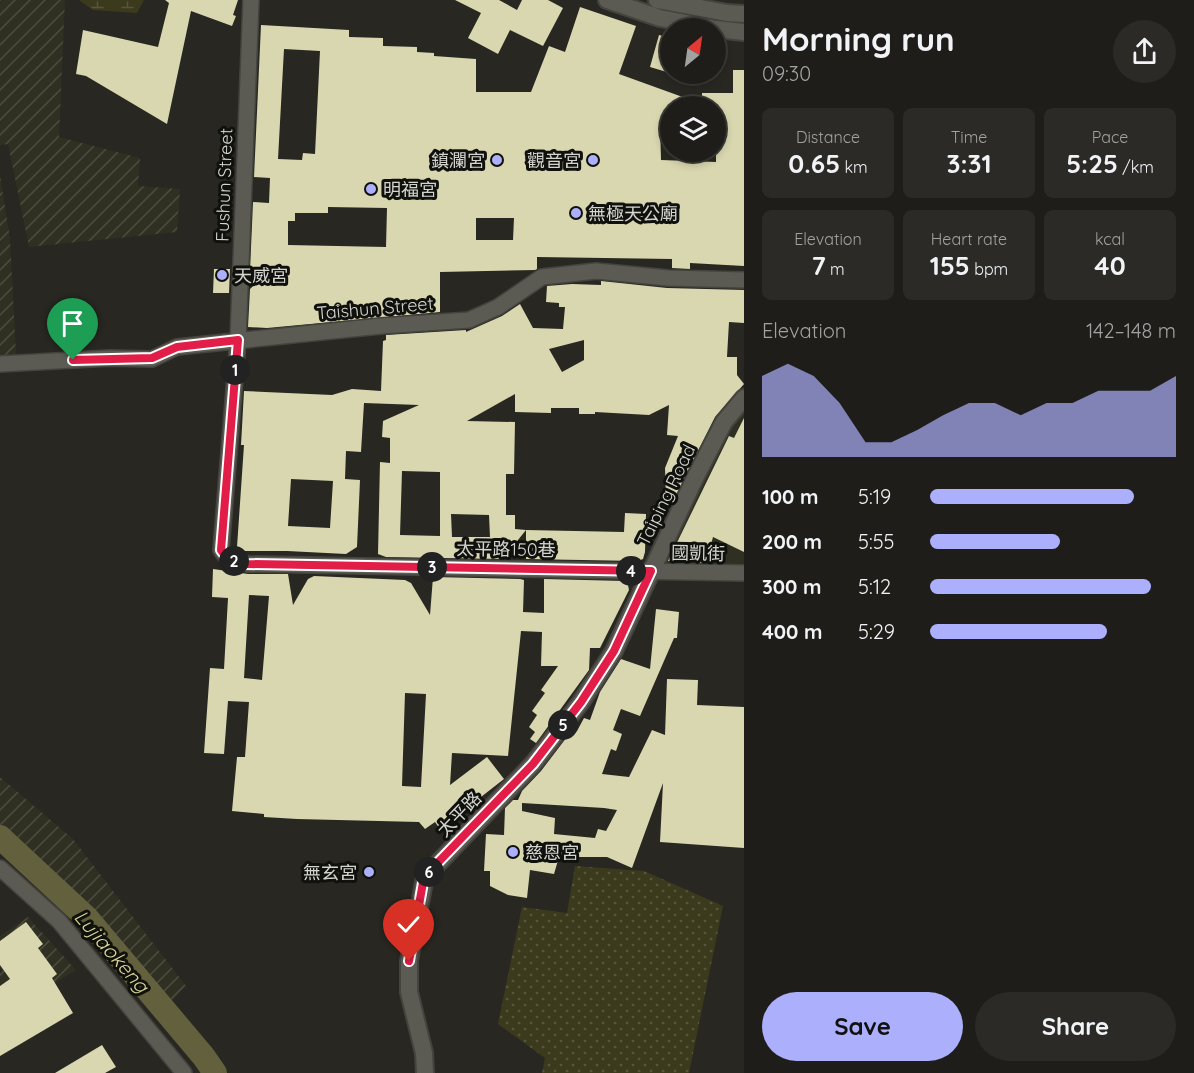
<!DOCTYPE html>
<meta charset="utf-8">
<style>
:root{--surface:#1e1d19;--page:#2b2a26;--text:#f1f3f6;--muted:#a1a2a2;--line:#3c3b38;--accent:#acaffb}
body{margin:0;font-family:Quicksand,"Noto Sans TC",sans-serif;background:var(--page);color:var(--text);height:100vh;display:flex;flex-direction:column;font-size:22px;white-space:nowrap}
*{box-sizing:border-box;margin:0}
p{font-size:20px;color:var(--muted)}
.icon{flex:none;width:33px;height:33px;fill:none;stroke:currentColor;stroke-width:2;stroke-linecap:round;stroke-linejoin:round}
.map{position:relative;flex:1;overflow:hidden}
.drawer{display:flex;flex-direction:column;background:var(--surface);width:450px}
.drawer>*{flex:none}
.needle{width:39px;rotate:29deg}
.controls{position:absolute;left:660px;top:18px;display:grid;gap:12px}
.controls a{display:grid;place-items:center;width:66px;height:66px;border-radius:50%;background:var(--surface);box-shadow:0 3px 9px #0003,0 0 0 2px var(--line);font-size:30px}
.pin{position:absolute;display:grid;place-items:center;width:51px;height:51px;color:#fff;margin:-62px -26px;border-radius:50% 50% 50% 0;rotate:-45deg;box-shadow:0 0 6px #0007}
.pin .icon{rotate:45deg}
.km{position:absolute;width:30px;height:30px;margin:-15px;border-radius:50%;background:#222;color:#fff;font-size:16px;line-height:30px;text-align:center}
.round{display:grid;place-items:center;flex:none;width:63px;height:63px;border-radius:32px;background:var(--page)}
.head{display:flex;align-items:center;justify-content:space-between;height:102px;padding:0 18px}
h1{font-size:33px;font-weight:800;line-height:45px}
.metrics{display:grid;grid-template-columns:repeat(3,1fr);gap:9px;height:102px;padding:6px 18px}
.metrics div{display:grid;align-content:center;border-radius:9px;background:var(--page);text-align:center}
.metrics b{font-size:26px;font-weight:800}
.metrics small{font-size:16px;font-weight:400}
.metrics p{font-size:16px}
.chart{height:168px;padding:12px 18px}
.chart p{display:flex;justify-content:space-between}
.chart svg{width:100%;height:108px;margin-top:6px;fill:var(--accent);opacity:.7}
.cta{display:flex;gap:12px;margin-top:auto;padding:12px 18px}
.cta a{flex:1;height:69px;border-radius:36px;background:var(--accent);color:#111;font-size:24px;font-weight:800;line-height:69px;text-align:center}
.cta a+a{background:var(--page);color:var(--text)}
ul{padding:0 18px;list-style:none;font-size:20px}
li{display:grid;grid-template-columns:96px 72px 1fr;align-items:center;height:45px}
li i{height:15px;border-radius:8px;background:var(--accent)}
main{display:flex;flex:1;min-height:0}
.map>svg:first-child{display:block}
.built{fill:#2f2f22}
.industrial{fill:url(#industrial-furrows)}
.wetland{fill:url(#wetland-marsh)}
.garden{fill:url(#garden-dots)}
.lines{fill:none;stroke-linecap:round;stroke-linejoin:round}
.river{stroke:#62603d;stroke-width:24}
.building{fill:#d9d7b0;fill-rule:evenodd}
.minor-casing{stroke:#44433e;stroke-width:18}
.tertiary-casing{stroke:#44433e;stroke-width:20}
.minor{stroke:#5b5b54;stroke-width:15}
.tertiary{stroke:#5b5b54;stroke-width:16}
.route-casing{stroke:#fff;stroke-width:12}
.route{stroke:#e11d48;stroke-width:8}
.poi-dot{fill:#acaffb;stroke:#10100d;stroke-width:2}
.labels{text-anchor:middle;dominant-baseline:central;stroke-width:6;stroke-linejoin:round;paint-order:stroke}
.poi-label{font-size:18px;fill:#d5d5d0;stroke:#10100d;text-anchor:start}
.street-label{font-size:18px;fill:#d5d5d0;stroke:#10100d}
.water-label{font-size:20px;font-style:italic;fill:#dbd899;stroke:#10100d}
</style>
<main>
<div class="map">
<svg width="744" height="1073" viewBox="0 0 744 1073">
<defs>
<pattern id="industrial-furrows" width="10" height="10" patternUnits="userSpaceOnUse" patternTransform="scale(1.5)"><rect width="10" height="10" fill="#2f2f22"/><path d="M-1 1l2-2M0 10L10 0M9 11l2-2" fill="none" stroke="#4c4c41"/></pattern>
<pattern id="wetland-marsh" width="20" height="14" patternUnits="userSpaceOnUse" patternTransform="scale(1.5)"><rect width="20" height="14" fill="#3c3a1d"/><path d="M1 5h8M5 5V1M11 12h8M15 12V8" fill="none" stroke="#57563d"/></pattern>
<pattern id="garden-dots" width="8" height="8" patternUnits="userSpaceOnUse" patternTransform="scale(1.5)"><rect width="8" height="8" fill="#3c3a1d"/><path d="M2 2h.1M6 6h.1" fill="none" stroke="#57563d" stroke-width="1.8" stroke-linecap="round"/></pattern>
</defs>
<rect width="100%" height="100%" fill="#282721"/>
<!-- built -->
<path class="built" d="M744 406V568L661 564 727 425Z"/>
<!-- industrial -->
<path class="industrial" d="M0 0H65L59 137 140 158 138 186 180 189 177 232 29 247 8 144 0 145Z
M0 175 10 239 16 355 0 356Z
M0 777 73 839 186 986 170 1003 43 869 0 827Z
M28 917 76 970 0 1018V974L2 971 0 968V936Z"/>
<!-- wetland -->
<path class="wetland" d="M79 0H144L137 13 93 10Z"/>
<!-- garden -->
<path class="garden" d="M575 866 644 871 723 906 689 1073H542L545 1058 498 1024 522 907 567 913Z"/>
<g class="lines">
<!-- river -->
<path class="river" d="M0 837 87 918 204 1057 215 1073"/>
</g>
<!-- building -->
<path class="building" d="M165 0H238L233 15 236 16 232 26 191 11 167 124 86 76 76 74 83 30 158 47 169 3Z
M455 0H499L517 10 522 0H548L563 8 543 46 510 30 498 54 468 38 481 13Z
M580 7 636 26 619 74 702 104V93H733V70H744V266L690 263V269L672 268V259L537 257V269L535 270 440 272V312L267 328 248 327 250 289 263 277 250 271 253 202 269 203 270 178 254 177 261 25 349 30V37L383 38V46L417 47V52L434 53V56L476 59V92H531L549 46 565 52ZM284 49 320 51 315 154 303 153 302 160 278 159ZM670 106H716V162L661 160 660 125 670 128ZM328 207 387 208 386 247 288 245V221H295V213H328ZM476 218H514L513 240H476Z
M659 35 670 38V73L650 67Z
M214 269H230L229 293H213Z
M601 281 667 288 744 290V323L729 322 727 357H737V375L744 384 715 417 672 503 666 499 665 468 678 436 667 435 669 405 649 415 595 412V414H579V408H551V413L515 412V394L467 421 515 422 514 474H506V515H515V529L526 530 510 550H502V559L386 557 378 554 380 462 390 463V438L382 437 383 421 419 405 364 403 361 452 346 451 345 479 360 480 357 547 346 554 287 551H240L237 547 244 445H241L244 391 332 395 352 389 381 391 383 341 386 340V335L466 330V332L502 316 520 304 533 328 563 329 565 307H559V303L546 302 547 286 572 284 601 285ZM584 340V360L562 372 549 349ZM402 471 440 472V536L400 535ZM291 479 333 481 330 528 288 526ZM451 514 489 515 490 537H452Z
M744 418V552L713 537 706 563 668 561 729 436 734 438Z
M625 513 646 514 645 552 643 559 638 561 526 559V530L624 532Z
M213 569 248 574H288L293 605 308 579 314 576 405 580 411 583 430 615 433 577 520 579 524 580 523 612 544 613V579L624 581 628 585 629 590 600 648H590L589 670 536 743 530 739 535 732 529 727 537 715 532 711 545 693 541 690 558 666H541L542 632 521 631 508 756 452 753 450 785 487 757 504 779 440 829 435 822 425 829 419 822 297 819 264 817V814L232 811 237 757H245L249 702 228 701 224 754 204 753 210 668 224 669 228 598 212 597ZM249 595 269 596 262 680 244 678ZM405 693 426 694 421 787 402 786Z
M656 609 679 612 677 638H674L640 716 621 709 613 730 622 734 616 751 611 749 602 774 629 777 652 730 665 735 667 679 698 680 697 705 744 707V848L660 842 663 783 632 868 607 857H559L554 874 530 870 527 898 508 895 490 886V871H484L486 834 504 835 505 808 513 800H518L522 791 541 771 570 733 577 731 584 718 590 720 600 692 621 659 650 669ZM522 803 604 808 617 810 606 831 598 829 595 838 554 834 555 818 522 811Z
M26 922 43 944 38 948 57 974 52 978 73 1013 0 1056V986L10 979 0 965V941Z
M102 1045 116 1067 105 1073H55Z"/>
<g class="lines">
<!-- minor casing -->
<g class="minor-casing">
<path id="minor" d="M251 0 238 340 221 550C227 561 236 562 248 564L744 573
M0 364 110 358 152 359 177 347 381 326 469 320 498 307 542 277 596 271 668 278 744 280
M0 868 59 921 184 1073"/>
</g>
<!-- tertiary casing -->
<g class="tertiary-casing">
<path id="tertiary" d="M607 0 660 18 711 28
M657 0 727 13 744 14
M716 29 744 32
M425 1073 424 1053 409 992V961L425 877 533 764 581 702 614 651 696 476 724 422 744 398"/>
</g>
<!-- minor -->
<use href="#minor" class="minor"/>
<!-- tertiary -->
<use href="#tertiary" class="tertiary"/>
</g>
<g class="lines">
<!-- route casing -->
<g class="route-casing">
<path id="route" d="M73 360 152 358 177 347 238 340 221 550C228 561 236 562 248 564L651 571 614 651 581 702 533 764 424 877 409 961"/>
</g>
<!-- route -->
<use href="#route" class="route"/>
</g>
<!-- markers -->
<g class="poi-dot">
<circle cx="497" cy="160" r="6"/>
<circle cx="593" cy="160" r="6"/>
<circle cx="371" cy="189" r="6"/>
<circle cx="576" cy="213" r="6"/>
<circle cx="222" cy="275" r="6"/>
<circle cx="513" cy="852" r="6"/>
<circle cx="369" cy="872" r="6"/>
</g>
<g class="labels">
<!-- poi labels -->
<g class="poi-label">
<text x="485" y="160" text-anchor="end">鎮瀾宮</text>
<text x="581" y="160" text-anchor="end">觀音宮</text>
<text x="383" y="189">明福宮</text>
<text x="588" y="213">無極天公廟</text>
<text x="234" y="275">天威宮</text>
<text x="525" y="852">慈恩宮</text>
<text x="357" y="872" text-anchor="end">無玄宮</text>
</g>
<!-- street labels -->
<g class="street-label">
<text transform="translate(224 185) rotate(-88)">Fushun Street</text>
<text transform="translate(375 308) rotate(-5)">Taishun Street</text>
<text transform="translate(666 495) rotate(-64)">Taiping Road</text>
<text transform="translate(506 549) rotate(1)">太平路150巷</text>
<text transform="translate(698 553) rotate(1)">國凱街</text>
<text transform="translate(459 814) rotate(-46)">太平路</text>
</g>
<!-- water labels -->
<g class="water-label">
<text transform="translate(112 951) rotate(49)">Lujiaokeng</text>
</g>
</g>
</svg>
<div class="controls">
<a><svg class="needle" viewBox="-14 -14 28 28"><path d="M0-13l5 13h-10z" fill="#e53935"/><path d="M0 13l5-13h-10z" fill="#a1a2a2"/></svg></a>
<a><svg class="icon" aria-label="layers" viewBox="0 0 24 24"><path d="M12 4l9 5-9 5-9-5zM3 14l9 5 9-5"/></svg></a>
</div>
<div class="pin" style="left:73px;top:360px;background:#1e9e55"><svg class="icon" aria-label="arrive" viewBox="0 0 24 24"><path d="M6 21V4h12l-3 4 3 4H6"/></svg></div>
<div class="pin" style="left:409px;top:961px;background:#d93025"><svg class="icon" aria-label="check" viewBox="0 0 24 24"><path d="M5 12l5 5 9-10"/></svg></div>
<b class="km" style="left:235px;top:370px">1</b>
<b class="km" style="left:234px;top:561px">2</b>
<b class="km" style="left:432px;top:567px">3</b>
<b class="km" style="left:631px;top:571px">4</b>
<b class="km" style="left:563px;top:725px">5</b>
<b class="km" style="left:429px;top:872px">6</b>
</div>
<section class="drawer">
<div class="head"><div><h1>Morning run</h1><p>09:30</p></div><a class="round"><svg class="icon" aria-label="share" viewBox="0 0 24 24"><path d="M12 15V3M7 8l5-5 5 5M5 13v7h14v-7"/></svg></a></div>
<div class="metrics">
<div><p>Distance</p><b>0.65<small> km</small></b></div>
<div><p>Time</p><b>3:31</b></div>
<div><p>Pace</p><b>5:25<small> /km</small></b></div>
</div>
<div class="metrics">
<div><p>Elevation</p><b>7<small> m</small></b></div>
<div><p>Heart rate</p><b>155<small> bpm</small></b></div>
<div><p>kcal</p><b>40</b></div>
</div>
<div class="chart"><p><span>Elevation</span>142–148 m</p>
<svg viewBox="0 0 160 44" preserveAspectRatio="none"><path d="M0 44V11L10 6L20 11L30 22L40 38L50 38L60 33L70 27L80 22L90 22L100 27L110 22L120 22L130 17L140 17L150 17L160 11V44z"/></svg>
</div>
<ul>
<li><b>100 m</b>5:19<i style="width:83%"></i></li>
<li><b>200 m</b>5:55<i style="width:53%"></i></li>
<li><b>300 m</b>5:12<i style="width:90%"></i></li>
<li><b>400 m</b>5:29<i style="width:72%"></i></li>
</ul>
<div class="cta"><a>Save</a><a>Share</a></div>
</section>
</main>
